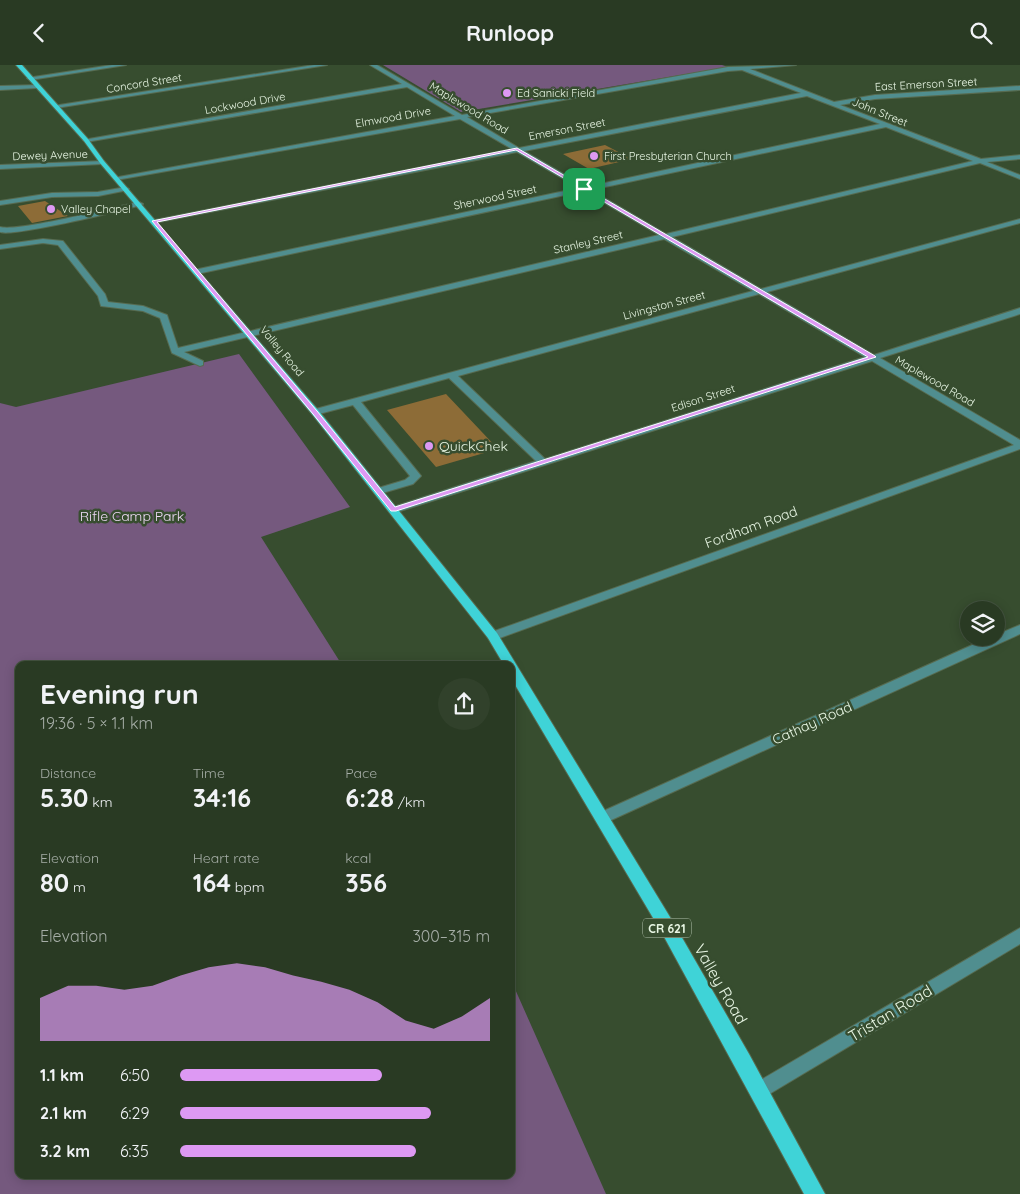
<!DOCTYPE html>
<meta charset="utf-8">
<style>
:root{--surface:#293a23;--page:#31412b;--text:#f1f3f6;--muted:#a5ada6;--line:#455441;--accent:#dd99f3}
body{margin:0;font-family:Quicksand,sans-serif;background:var(--page);color:var(--text);height:100vh;display:flex;flex-direction:column;font-size:19px;white-space:nowrap}
*{box-sizing:border-box;margin:0}
p{font-size:16px;color:var(--muted)}
.icon{flex:none;width:28px;height:28px;fill:none;stroke:currentColor;stroke-width:2;stroke-linecap:round;stroke-linejoin:round}
.map{position:relative;flex:1;overflow:hidden}
.details{position:absolute;left:15px;top:596px;width:500px;height:518px;display:flex;flex-direction:column;background:var(--surface);border-radius:10px;box-shadow:0 2px 12px #0003,0 0 0 1px var(--line)}
.details>*{flex:none}
.controls{position:absolute;left:960px;top:536px;display:grid;gap:10px}
.controls a{display:grid;place-items:center;width:45px;height:45px;border-radius:50%;background:var(--surface);box-shadow:0 2px 12px #0003,0 0 0 1px var(--line);font-size:25px}
.pin{position:absolute;display:grid;place-items:center;width:42px;height:42px;color:#fff;margin:-21px;border-radius:10px;box-shadow:0 2px 8px #0006}
.round{display:grid;place-items:center;flex:none;width:52px;height:52px;border-radius:26px;background:var(--page)}
.summary{display:flex;align-items:center;justify-content:space-between;height:85px;padding:0 25px}
h1{font-size:28px;font-weight:700;line-height:38px}
.stats{display:grid;grid-template-columns:repeat(3,1fr);gap:8px;height:85px;padding:5px 25px}
.stats div{display:grid;align-content:center}
.stats b{font-size:25px;font-weight:700}
.stats small{font-size:14px;font-weight:400}
.stats p{font-size:14px}
.chart{height:140px;padding:10px 25px}
.chart p{display:flex;justify-content:space-between}
.chart svg{width:100%;height:90px;margin-top:5px;fill:var(--accent);opacity:.7}
ul{padding:0 25px;list-style:none;font-size:16px}
li{display:grid;grid-template-columns:80px 60px 1fr;align-items:center;height:38px}
li i{height:12px;border-radius:6px;background:var(--accent)}
header{display:flex;justify-content:space-between;align-items:center;height:65px;padding:0 25px;background:var(--surface);font-size:22px;font-weight:700}
.map>svg:first-child{display:block}
.green{fill:#75597e}
.building{fill:#8d6c37}
.lines{fill:none;stroke-linecap:round;stroke-linejoin:round}
.minor-casing{stroke:#576b50;stroke-width:2}
.major-casing{stroke:#576b50;stroke-width:2}
.minor{fill:#508e8f;fill-rule:evenodd}
.major{fill:#3fd3d7;fill-rule:evenodd}
.route{fill:#dd99f3;stroke:#fff;fill-rule:evenodd}
.poi-dot{fill:#dd99f3;stroke:#374d2f;stroke-width:2}
.labels{text-anchor:middle;dominant-baseline:central;stroke-width:5;stroke-linejoin:round;paint-order:stroke}
.far-street-label{font-size:11px;fill:#e8f6e4;stroke:#374d2f}
.far-poi-label{font-size:11px;fill:#e8f6e4;stroke:#374d2f;text-anchor:start}
.shield{fill:#374d2f;stroke:#b3c3ae;stroke-width:1}
.shield-label{font-size:12px;font-weight:bold;fill:#e8f6e4}
.poi-label{font-size:14px;fill:#e8f6e4;stroke:#374d2f;text-anchor:start}
.park-label{font-size:14px;fill:#eed9f6;stroke:#374d2f}
.street-label{font-size:14px;fill:#e8f6e4;stroke:#374d2f}
.near-street-label{font-size:16px;fill:#e8f6e4;stroke:#374d2f}
</style>
<header><svg class="icon" aria-label="back" viewBox="0 0 24 24"><path d="M15 5l-7 7 7 7"/></svg>Runloop<svg class="icon" aria-label="search" viewBox="0 0 24 24"><circle cx="10" cy="10" r="6"/><path d="M15 15l6 6"/></svg></header>
<div class="map">
<svg width="1020" height="1129" viewBox="0 0 1020 1129">
<rect width="100%" height="100%" fill="#374d2f"/>
<!-- green -->
<path class="green" d="M383 0H722L728 2 461 47Z
M239 289 350 442 261 472 342 600H19V1110H511V915L606 1129H0V338L16 342Z"/>
<!-- building -->
<path class="building" d="M605 80 632 94 589 104 563 89Z
M45 136 68 151 32 158 18 141Z
M446 329 498 384 436 402 387 345Z"/>
<g class="lines">
<!-- minor casing -->
<g class="minor-casing">
<path id="minor" d="M112 0H126L30 15 27 13Z
M314 0H327L56 43 53 41Z
M370 0H377L462 50 728 2 796 0 750 4 834 37 875 30 1020 21V25L875 34 840 40 981 94 1020 90V94L987 97 1020 110V114L980 98 672 172 761 224 1020 154V158L767 227 874 290 1020 243V249L880 293 1020 375V384L497 574H489L487 571 489 568 1014 380 872 296 394 448 389 445 390 443 536 396 449 313 361 337 421 411 413 419 379 429 375 428 374 426 375 424 405 415 410 411 353 340 315 350 312 349V345L753 226 664 174 184 287 203 296V300L200 301 172 288 160 253 143 246 101 241 98 231 58 180 43 178 0 184V180L43 174 63 176 105 229 108 237 143 241 167 250 178 283 659 170 584 126 197 209 193 207 194 205 579 123 517 87 154 158 150 156 512 84 460 54 116 115 113 113 455 51 407 22 86 77 83 75 402 19ZM742 5 801 28 519 83 467 52 728 6ZM807 31 880 59 586 122 524 86ZM886 62 973 96 666 169 591 125ZM759 229 865 292 545 394 458 311Z
M39 20 37 23 0 25V21Z
M104 96V98L102 99 0 104V100Z
M126 122 129 124 128 125 98 131 52 132 0 140V136L52 128 98 127Z
M139 137 143 139 141 140C120 146 14 172 0 167V162C19 167 114 142 139 137Z
M1020 560V569L609 756 604 758 599 756 597 752 599 748 990 572H996V570Z
M1020 863V879L766 1031 760 1034 754 1031 751 1025 754 1019Z"/>
</g>
<!-- major casing -->
<g class="major-casing">
<path id="major" d="M16 0H22L88 74 104 96 318 345 497 568 673 857 749 989 825 1129H804L662 868 511 613V600H504L488 573 312 349 100 98 84 76Z"/>
</g>
<!-- minor -->
<use href="#minor" class="minor"/>
<!-- major -->
<use href="#major" class="major"/>
</g>
<!-- route -->
<path class="route" d="M517 83 875 291 876 292 396 446H391L313 349 152 156ZM516 85 868 292 395 442 317 346 157 157Z"/>
<!-- markers -->
<g class="poi-dot">
<circle cx="507" cy="28" r="5"/>
<circle cx="594" cy="91" r="5"/>
<circle cx="51" cy="144" r="5"/>
<circle cx="429" cy="381" r="5"/>
</g>
<g class="labels">
<!-- far-street labels -->
<g class="far-street-label">
<text transform="translate(144 18) rotate(-9)">Concord Street</text>
<text transform="translate(926 19) rotate(-3)">East Emerson Street</text>
<text transform="translate(245 38) rotate(-10)">Lockwood Drive</text>
<text transform="translate(469 43) rotate(31)">Maplewood Road</text>
<text transform="translate(880 47) rotate(22)">John Street</text>
<text transform="translate(393 52) rotate(-10)">Elmwood Drive</text>
<text transform="translate(567 64) rotate(-11)">Emerson Street</text>
<text transform="translate(50 90) rotate(-2)">Dewey Avenue</text>
<text transform="translate(495 132) rotate(-12)">Sherwood Street</text>
<text transform="translate(588 177) rotate(-13)">Stanley Street</text>
<text transform="translate(664 240) rotate(-15)">Livingston Street</text>
<text transform="translate(282 286) rotate(50)">Valley Road</text>
<text transform="translate(935 316) rotate(30)">Maplewood Road</text>
<text transform="translate(703 333) rotate(-18)">Edison Street</text>
</g>
<!-- far-poi labels -->
<g class="far-poi-label">
<text x="517" y="28">Ed Sanicki Field</text>
<text x="604" y="91">First Presbyterian Church</text>
<text x="61" y="144">Valley Chapel</text>
</g>
<!-- shield labels -->
<rect class="shield" x="643" y="853.5" width="48" height="19" rx="4"/>
<g class="shield-label">
<text x="667" y="863">CR 621</text>
</g>
<!-- poi labels -->
<g class="poi-label">
<text x="439" y="381">QuickChek</text>
</g>
<!-- park labels -->
<g class="park-label">
<text x="132" y="451">Rifle Camp Park</text>
</g>
<!-- street labels -->
<g class="street-label">
<text transform="translate(751 462) rotate(-20)">Fordham Road</text>
<text transform="translate(812 658) rotate(-24)">Cathay Road</text>
</g>
<!-- near-street labels -->
<g class="near-street-label">
<text transform="translate(721 919) rotate(60)">Valley Road</text>
<text transform="translate(890 948) rotate(-31)">Tristan Road</text>
</g>
</g>
</svg>
<div class="controls">
<a><svg class="icon" aria-label="layers" viewBox="0 0 24 24"><path d="M12 4l9 5-9 5-9-5zM3 14l9 5 9-5"/></svg></a>
</div>
<div class="pin" style="left:584px;top:124px;background:#1e9e55"><svg class="icon" aria-label="arrive" viewBox="0 0 24 24"><path d="M6 21V4h12l-3 4 3 4H6"/></svg></div>
<section class="details">
<div class="summary"><div><h1>Evening run</h1><p>19:36 · 5 × 1.1 km</p></div><a class="round"><svg class="icon" aria-label="share" viewBox="0 0 24 24"><path d="M12 15V3M7 8l5-5 5 5M5 13v7h14v-7"/></svg></a></div>
<div class="stats">
<div><p>Distance</p><b>5.30<small> km</small></b></div>
<div><p>Time</p><b>34:16</b></div>
<div><p>Pace</p><b>6:28<small> /km</small></b></div>
</div>
<div class="stats">
<div><p>Elevation</p><b>80<small> m</small></b></div>
<div><p>Heart rate</p><b>164<small> bpm</small></b></div>
<div><p>kcal</p><b>356</b></div>
</div>
<div class="chart"><p><span>Elevation</span>300–315 m</p>
<svg viewBox="0 0 160 44" preserveAspectRatio="none"><path d="M0 44V23L10 17L20 17L30 19L40 17L50 12L60 8L70 6L80 8L90 12L100 15L110 19L120 25L130 34L140 38L150 32L160 23V44z"/></svg>
</div>
<ul>
<li><b>1.1 km</b>6:50<i style="width:65%"></i></li>
<li><b>2.1 km</b>6:29<i style="width:81%"></i></li>
<li><b>3.2 km</b>6:35<i style="width:76%"></i></li>
</ul>
</section>
</div>
